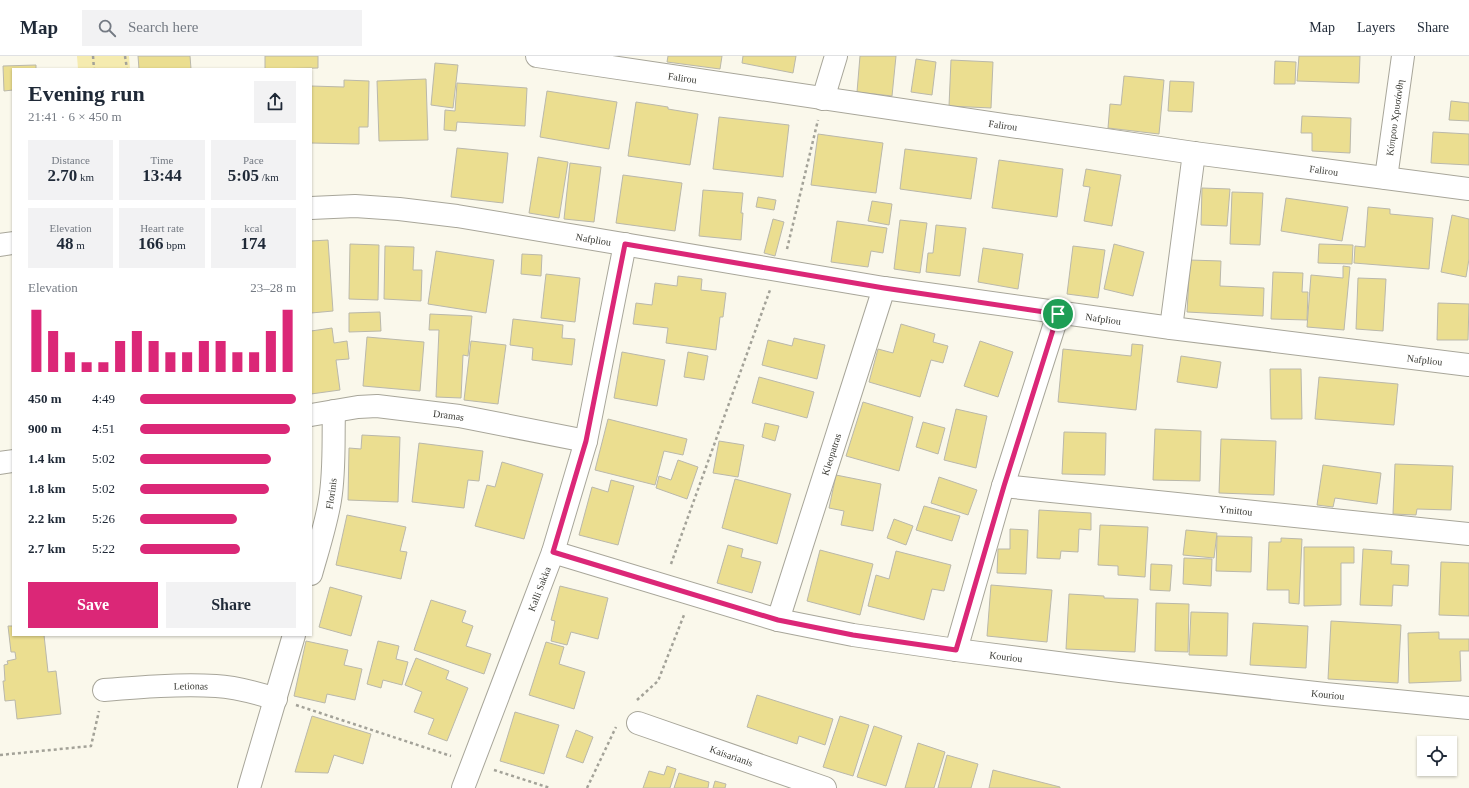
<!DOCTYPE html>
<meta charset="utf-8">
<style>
:root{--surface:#fff;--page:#f2f2f3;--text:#1f2937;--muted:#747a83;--line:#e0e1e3;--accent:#db2777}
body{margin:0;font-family:"Times New Roman",serif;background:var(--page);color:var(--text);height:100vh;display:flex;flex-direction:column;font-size:15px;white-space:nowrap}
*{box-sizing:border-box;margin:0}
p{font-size:13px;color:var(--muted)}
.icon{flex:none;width:22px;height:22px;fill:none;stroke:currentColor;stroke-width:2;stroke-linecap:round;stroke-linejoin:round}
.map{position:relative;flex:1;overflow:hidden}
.side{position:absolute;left:12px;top:12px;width:300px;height:568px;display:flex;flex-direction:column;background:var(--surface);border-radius:0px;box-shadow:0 1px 3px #0004}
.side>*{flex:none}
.tools{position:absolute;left:1417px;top:680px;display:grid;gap:8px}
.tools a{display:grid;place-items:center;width:40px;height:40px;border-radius:0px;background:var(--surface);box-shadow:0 1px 3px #0004;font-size:20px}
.pin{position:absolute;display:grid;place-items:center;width:34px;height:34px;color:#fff;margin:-17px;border:2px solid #fff;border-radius:50%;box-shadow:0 1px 4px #0007}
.round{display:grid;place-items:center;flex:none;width:42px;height:42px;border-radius:0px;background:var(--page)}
.headline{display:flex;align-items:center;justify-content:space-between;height:68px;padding:0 16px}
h1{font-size:22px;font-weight:700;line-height:30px}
.stats{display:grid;grid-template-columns:repeat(3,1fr);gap:6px;height:68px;padding:4px 16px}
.stats div{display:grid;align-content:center;border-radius:0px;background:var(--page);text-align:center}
.stats b{font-size:17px;font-weight:700}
.stats small{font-size:11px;font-weight:400}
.stats p{font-size:11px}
.chart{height:112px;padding:8px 16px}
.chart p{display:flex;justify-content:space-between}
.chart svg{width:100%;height:72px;margin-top:4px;stroke:var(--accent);stroke-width:6}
.action{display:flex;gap:8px;margin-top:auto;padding:8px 16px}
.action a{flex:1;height:46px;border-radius:0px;background:var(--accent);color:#fff;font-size:16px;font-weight:700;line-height:46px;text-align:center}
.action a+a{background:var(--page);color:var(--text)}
ul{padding:0 16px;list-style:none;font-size:13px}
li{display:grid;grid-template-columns:64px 48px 1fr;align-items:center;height:30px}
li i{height:10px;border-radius:5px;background:var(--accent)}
header{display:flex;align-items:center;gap:24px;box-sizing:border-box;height:56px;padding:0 20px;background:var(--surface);border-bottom:1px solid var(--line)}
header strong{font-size:19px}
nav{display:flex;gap:22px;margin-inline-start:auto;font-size:14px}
.search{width:280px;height:36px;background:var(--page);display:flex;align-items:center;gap:10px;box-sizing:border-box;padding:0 14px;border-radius:0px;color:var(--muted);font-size:15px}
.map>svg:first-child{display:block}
.green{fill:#f5ebaf}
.building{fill:#ebde90;stroke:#bab8ab}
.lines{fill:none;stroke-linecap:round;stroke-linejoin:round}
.minor-casing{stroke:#a8a69a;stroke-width:24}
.path{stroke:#a3a298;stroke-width:2.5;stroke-dasharray:3 3;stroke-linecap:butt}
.minor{stroke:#fff;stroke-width:22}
.route-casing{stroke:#fff;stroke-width:8}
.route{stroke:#db2777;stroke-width:5}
.labels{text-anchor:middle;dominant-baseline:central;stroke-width:4;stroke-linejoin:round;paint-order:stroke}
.street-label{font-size:10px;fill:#393933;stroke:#fff}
</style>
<header>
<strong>Map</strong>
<div class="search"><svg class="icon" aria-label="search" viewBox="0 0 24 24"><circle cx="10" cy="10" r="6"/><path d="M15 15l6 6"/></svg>Search here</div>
<nav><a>Map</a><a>Layers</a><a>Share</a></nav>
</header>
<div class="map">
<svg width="1469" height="732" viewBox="0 0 1469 732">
<rect width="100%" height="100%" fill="#faf8eb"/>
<!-- green -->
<path class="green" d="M77 0H129L130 13H78Z"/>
<!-- building -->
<path class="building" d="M138 0H190L191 13H139Z
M265 0H318V12L265 13Z
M668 0H722L720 13 667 6Z
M743 0H796L793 17 742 7Z
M860 0H896L892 40 857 36Z
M1299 0H1360L1359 27 1297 25Z
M916 3 936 6 932 39 911 36Z
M951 4 993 6 991 52 949 50Z
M1275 5 1296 6 1295 28H1274Z
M435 7 458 9 453 52 431 49Z
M36 9V13H13V34L4 35 3 10Z
M1124 20 1164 24 1159 78 1108 72 1110 48 1121 49Z
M426 23 428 84 379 85 377 25Z
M344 24 369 25 368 71H359V88L311 87V30L344 31Z
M1170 25 1194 26 1192 56 1168 55Z
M457 27 527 32 525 70 457 66 456 75 444 74 445 54 455 55Z
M547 35 617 46 609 93 540 81Z
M1451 45 1469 47V65L1449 64Z
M636 46 668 51V53L698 58 690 109 628 100Z
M1302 60 1351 62 1350 97 1312 95V77H1301Z
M719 61 789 69 783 121 713 113Z
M1433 76 1469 78V109L1431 107Z
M818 78 883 87 876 137 811 129Z
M457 92 508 97 503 147 451 141Z
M905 93 977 102 971 143 900 133Z
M538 101 568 106 559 162 529 157Z
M999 104 1063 113 1057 161 992 152Z
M570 107 601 111 594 166 564 163Z
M1086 113 1121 119 1112 170 1084 165 1090 131 1083 130Z
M623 119 682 127 675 175 616 167Z
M1202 132 1230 133 1227 170 1201 169Z
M703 134 743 137 741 157H743L741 184 699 180Z
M1232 136 1263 137 1260 189 1230 188Z
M758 141 776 144 774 154 756 151Z
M1286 142 1348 151 1342 185 1281 175Z
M872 145 892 148 889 169 868 165Z
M1368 151 1390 153V158L1433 162 1429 213 1354 207 1355 190 1365 191Z
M1452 159 1469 163V203L1466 221 1441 216Z
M773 163 784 166 775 200 764 197Z
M900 164 927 167 920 217 894 213Z
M837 165 887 172 883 197 871 195 868 211 831 206Z
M936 169 966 172 960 220 926 216 928 197H933Z
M328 184 333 255 311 257V185Z
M350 188 379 189 378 244 349 243Z
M1114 188 1144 196 1133 240 1104 233Z
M1319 188 1353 189 1352 208 1318 207Z
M385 190 414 191 413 214H422L421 245 384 243Z
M1073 190 1105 194 1098 242 1067 238Z
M983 192 1023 198 1018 233 978 226Z
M436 195 494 204 486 257 428 248Z
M522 198 542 199 541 220 521 218Z
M1190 204 1221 205 1220 230 1264 232 1263 260 1187 256Z
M1343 210 1350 211 1344 274 1307 271 1311 219 1343 222Z
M1273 216 1303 217 1302 236H1308L1307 264 1271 263Z
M546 218 580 222 575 266 541 262Z
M678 220 702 223 701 234 726 237 723 261H720L716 294 666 287 668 272 633 268 636 247 652 249 655 227 677 230Z
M1358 222 1386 223 1383 275 1356 273Z
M1438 247 1469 248 1468 284H1437Z
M380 256 381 275 349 276V257Z
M430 258 472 260 468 300 463 299 461 342 436 341 439 274H429Z
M513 263 563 269 562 282 575 283 572 309 532 304 533 292 510 289Z
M901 268 935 278 933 286 948 290 943 307 931 304 920 341 869 326 878 293 893 297Z
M332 272 334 287 347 285 349 303 336 304 340 334 311 338V275Z
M367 281 424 286 420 335 363 330Z
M794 282 825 289 817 323 762 309 768 284 792 290Z
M471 285 506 289 498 348 464 344Z
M980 285 1013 296 998 341 964 330Z
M1132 288 1143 289 1136 354 1058 346 1063 293 1131 300Z
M622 296 665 304 657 350 614 342Z
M688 296 708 300 704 324 684 321Z
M1181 300 1221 306 1217 332 1177 326Z
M1270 313H1301L1302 363H1271Z
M759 321 814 336 807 362 752 347Z
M1319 321 1398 328 1394 369 1315 363Z
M863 346 913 361 899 415 846 400Z
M956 353 987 360 976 412 944 404Z
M608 363 687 383 683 399 664 395 655 429 595 414Z
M923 366 945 372 938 398 916 391Z
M765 367 779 370 775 385 762 381Z
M1155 373 1201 375 1200 425 1153 424Z
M1064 376 1106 377 1105 419 1062 418Z
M362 379 400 381 398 446 348 444 349 392 361 393Z
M1221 383 1276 385 1274 439 1219 437Z
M719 385 744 389 738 421 713 417Z
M419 387 483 395 479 425 468 424 464 452 412 446Z
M678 404 698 411 687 443 656 432 659 420 671 424Z
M502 406 543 418 524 483 475 470 487 429 495 431Z
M1395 408 1453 410 1451 454 1417 453 1416 459 1393 458Z
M1323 409 1381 417 1377 448 1335 442 1333 451 1317 449Z
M836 419 881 428 873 475 841 469 844 455 829 452Z
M939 421 977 434 968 459 931 447Z
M735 423 791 438 777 488 722 472Z
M611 424 634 430 618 489 579 479 592 431 608 436Z
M924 450 960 460 952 485 916 474Z
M1039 454 1091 457V474L1079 473 1078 496 1061 495 1060 503 1037 502Z
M347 459 406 471 400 495 407 496 401 523 336 509Z
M894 463 913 470 906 489 887 482Z
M1100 469 1148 471 1145 521 1118 519V510L1098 509Z
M1010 473 1028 474 1026 518 997 517 998 493H1010Z
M1186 474 1217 477 1214 502 1183 499Z
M1217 480 1252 481 1251 516 1216 515Z
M1281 482 1302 483 1299 548 1289 547V534H1267L1269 486H1281Z
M728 489 743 493 741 501 761 506 752 537 717 527Z
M1304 491H1354V507H1341V549L1304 550Z
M1363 493 1392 495 1391 508 1409 509 1408 530 1393 529 1392 550 1360 549Z
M820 494 873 508 860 559 807 545Z
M896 495 951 509 944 535 932 533 924 564 868 550 876 519 889 523Z
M1184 502 1212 503 1211 530 1183 528Z
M1441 506 1469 507V560L1439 559Z
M1151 508 1172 509 1170 535 1150 534Z
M991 529 1052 534 1047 586 987 580Z
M560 530 608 542 598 583 571 576 567 589 551 585 555 565 551 564Z
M330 531 362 540 351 580 319 571Z
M1069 538 1104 540V542L1138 543 1135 596 1066 593Z
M431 544 466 555 462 566 473 570 466 590 491 598 484 618 414 594Z
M1156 547 1189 548 1188 596 1155 595Z
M1191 556 1228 557 1227 600 1189 599Z
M1331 565 1401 569 1398 627 1328 623Z
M1253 567 1308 570 1306 612 1250 609Z
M8 570H13V579H44L48 616 56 615 61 658 17 663 15 644 5 645 3 625H5L4 609 8 608 7 605 16 603 15 596H11Z
M1439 576V583H1469V595H1460L1461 625 1409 627 1408 577Z
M306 585 348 594 344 609 362 613 355 644 327 638 325 647 294 640Z
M378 585 399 590 396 603 408 606 402 629 383 624 381 632 367 628Z
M546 586 564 591 559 608 585 616 574 653 529 639Z
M416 602 449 615 446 623 468 632 447 685 428 678 434 663 414 656 422 636 405 629Z
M757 639 833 663 825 689 799 680 797 688 747 671Z
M515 656 559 669 544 718 500 705Z
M312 660 371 678 363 708 334 699 328 717 295 716Z
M840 660 869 669 853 720 823 711Z
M874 670 902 680 886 730 857 721Z
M576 674 593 681 583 707 566 701Z
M918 687 945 696 934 732H905Z
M947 699 978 708 971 732H938Z
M667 710 676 713 670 732H643L649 715 664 719Z
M993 714 1060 731V732H989Z
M679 717 709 726 708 732H674Z
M715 725 726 728 725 732H713Z"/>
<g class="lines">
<!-- minor casing -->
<g class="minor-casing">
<g id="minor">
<path id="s1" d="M537 0 1194 97 1469 133"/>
<path d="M823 43 836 0"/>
<path id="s2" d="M1386 122 1403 0"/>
<path id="s3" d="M311 152 355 150 399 153 457 160 884 232 1171 272 1469 309"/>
<path d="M0 189 13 187"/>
<path d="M1171 272 1194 97"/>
<path id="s4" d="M311 359 358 351 377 350 459 360 586 385"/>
<path d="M0 407 13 405"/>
<path id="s5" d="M1003 430 1469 478"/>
<path id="s6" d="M553 496 778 564 853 579 956 594 1120 615 1325 638 1469 652"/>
<path id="s7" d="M311 518C318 493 326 469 330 444 335 414 333 384 334 355"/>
<path id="s8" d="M778 564 884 232"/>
<path d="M956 594 1003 430 1058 258"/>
<path id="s9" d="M104 634C141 631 179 628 216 630 237 631 257 637 276 643"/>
<path id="s10" d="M638 667 825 732"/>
<path d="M249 732 294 579"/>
<path id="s11" d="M463 732 553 496 586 385 625 188"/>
</g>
</g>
<!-- path -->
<path class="path" d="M93 0 94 13
M125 0 127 13
M787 193 818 64
M671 508 770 234
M637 644 658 625 684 559
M296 649 451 700
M0 699 91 690 99 655
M494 714 550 732
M587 732 616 671"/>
<!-- minor -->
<use href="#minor" class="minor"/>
</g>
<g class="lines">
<!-- route casing -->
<g class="route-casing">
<path id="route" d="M625 188 884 232 1058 258 1004 430 956 594 853 579 778 564 553 496 586 385Z"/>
</g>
<!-- route -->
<use href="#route" class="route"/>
</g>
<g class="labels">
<!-- street labels -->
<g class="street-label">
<text stroke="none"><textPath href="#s1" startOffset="147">Falirou</textPath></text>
<text stroke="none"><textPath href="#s2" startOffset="61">Κύπρου Χρυσάνθη</textPath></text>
<text stroke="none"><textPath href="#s1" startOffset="471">Falirou</textPath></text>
<text stroke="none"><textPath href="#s1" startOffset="795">Falirou</textPath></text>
<text stroke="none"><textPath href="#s3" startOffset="285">Nafpliou</textPath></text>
<text stroke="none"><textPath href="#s3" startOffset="801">Nafpliou</textPath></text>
<text stroke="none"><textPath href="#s3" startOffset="1125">Nafpliou</textPath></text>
<text stroke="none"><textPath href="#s4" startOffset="139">Dramas</textPath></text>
<text stroke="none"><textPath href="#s8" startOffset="174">Kleopatras</textPath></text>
<text stroke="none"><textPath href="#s7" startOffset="83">Florinis</textPath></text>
<text stroke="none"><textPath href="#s5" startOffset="234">Ymittou</textPath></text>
<text stroke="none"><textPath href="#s11" startOffset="213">Kalli Sakka</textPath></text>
<text stroke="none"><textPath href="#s6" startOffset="466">Kouriou</textPath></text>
<text stroke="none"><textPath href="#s9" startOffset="87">Letionas</textPath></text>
<text stroke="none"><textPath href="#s6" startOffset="790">Kouriou</textPath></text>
<text stroke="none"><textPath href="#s10" startOffset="99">Kaisarianis</textPath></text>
</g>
</g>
</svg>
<div class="tools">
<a><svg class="icon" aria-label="locate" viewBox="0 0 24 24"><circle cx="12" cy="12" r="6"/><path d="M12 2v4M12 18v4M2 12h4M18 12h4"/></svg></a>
</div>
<div class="pin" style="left:1058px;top:258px;background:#1e9e55"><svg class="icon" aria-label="arrive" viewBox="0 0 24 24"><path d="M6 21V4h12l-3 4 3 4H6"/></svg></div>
<section class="side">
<div class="headline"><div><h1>Evening run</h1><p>21:41 · 6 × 450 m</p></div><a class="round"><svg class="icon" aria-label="share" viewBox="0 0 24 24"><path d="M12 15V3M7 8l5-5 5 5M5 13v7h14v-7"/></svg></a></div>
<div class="stats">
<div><p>Distance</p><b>2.70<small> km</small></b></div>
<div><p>Time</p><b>13:44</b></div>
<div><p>Pace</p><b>5:05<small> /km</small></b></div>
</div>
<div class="stats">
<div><p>Elevation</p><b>48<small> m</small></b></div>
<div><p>Heart rate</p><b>166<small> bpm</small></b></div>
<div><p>kcal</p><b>174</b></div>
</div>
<div class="chart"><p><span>Elevation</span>23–28 m</p>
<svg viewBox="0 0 160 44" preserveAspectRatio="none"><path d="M5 44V6M15 44V19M25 44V32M35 44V38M45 44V38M55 44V25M65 44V19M75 44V25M85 44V32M95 44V32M105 44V25M115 44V25M125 44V32M135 44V32M145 44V19M155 44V6"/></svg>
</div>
<ul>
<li><b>450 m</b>4:49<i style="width:100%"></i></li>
<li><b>900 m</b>4:51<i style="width:96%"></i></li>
<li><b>1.4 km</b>5:02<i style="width:84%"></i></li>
<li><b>1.8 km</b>5:02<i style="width:83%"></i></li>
<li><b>2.2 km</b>5:26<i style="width:62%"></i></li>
<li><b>2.7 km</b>5:22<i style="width:64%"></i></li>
</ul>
<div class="action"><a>Save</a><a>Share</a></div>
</section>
</div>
